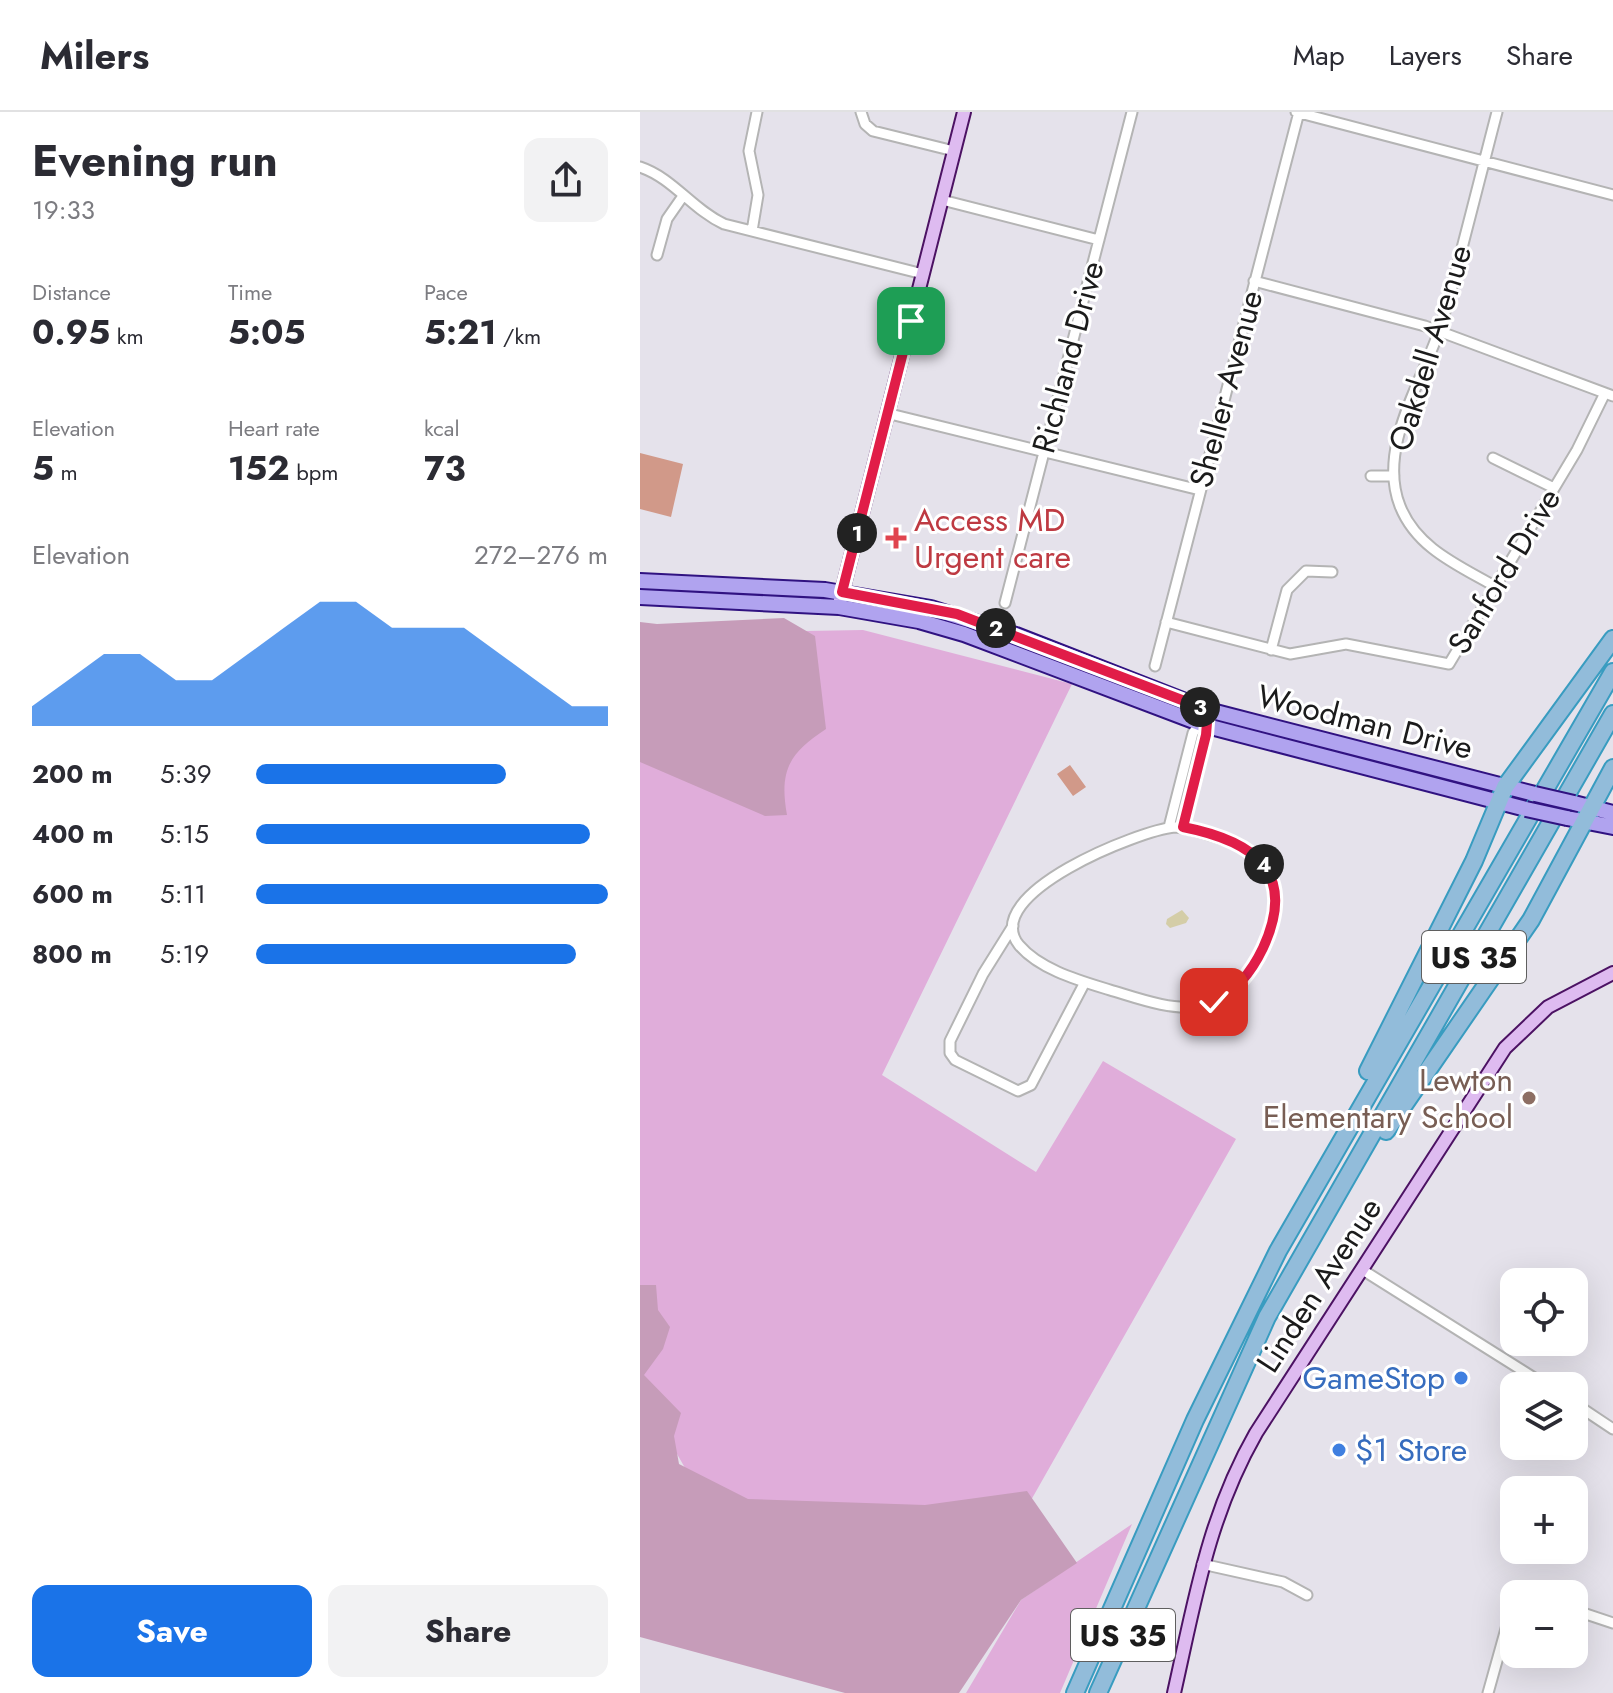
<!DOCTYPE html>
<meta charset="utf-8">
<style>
:root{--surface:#fff;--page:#f2f2f3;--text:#2b2b33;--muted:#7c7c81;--line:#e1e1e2;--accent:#1a73e8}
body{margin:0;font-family:Jost,sans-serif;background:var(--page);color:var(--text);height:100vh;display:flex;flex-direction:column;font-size:30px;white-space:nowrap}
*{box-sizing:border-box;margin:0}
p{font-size:26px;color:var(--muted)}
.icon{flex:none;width:44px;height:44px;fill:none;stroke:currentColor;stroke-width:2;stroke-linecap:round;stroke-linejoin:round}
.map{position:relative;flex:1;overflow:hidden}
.side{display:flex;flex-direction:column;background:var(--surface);width:640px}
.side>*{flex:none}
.buttons{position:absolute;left:860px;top:1156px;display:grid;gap:16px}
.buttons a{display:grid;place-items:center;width:88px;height:88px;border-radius:16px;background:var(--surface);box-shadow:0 8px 32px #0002;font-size:40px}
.pin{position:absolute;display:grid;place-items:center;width:68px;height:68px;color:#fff;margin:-34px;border-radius:16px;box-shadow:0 4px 12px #0006}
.km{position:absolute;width:40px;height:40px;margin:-20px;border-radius:50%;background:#222;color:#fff;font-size:22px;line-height:40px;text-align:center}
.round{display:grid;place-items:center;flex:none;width:84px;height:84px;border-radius:16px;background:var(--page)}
.summary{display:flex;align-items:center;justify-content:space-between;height:136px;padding:0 32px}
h1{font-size:44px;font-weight:700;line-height:60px}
.metrics{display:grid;grid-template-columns:repeat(3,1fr);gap:12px;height:136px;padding:8px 32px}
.metrics div{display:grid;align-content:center}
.metrics b{font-size:34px;font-weight:700}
.metrics small{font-size:22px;font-weight:400}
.metrics p{font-size:22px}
.chart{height:224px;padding:16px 32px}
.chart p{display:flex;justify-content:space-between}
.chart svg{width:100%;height:144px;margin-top:8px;fill:var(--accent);opacity:.7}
.cta{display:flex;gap:16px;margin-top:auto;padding:16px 32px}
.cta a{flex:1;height:92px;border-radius:16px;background:var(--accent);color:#fff;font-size:32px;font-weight:700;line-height:92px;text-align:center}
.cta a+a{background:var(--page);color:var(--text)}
ul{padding:0 32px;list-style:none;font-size:26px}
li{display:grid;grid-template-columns:128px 96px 1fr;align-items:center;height:60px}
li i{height:20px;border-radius:10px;background:var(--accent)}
header{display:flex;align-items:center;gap:48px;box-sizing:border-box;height:112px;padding:0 40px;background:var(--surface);border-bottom:2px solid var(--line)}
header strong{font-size:38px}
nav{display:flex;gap:44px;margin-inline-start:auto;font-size:28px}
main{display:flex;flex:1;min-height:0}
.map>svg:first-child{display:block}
.grass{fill:#e0adda}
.forest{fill:#c69cb9}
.pitch{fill:#d19989}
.water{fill:#d4cda7}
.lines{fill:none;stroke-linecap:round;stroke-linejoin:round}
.street-casing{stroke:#b4b4b4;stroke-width:13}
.secondary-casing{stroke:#4c1263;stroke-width:16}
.primary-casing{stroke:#301281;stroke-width:18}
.highway-casing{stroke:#399cc0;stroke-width:20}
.street{stroke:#fff;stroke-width:9}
.secondary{stroke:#debbf0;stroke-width:12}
.primary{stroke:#b0a3ef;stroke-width:14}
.highway{stroke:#92bcda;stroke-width:16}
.primary-bridge-casing{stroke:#301281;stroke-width:18;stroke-linecap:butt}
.primary-bridge{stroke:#b0a3ef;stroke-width:14}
.route-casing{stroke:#fff;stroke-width:16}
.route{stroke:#e11d48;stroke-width:10}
.health-dot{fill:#e0444e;stroke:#fff;stroke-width:3}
.education-dot{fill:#8d6e63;stroke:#fff;stroke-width:3}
.shop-dot{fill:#3f7fe0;stroke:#fff;stroke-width:3}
.labels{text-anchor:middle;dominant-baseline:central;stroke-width:6;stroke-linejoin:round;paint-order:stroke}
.shield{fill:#fff;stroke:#5f5f5f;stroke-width:2}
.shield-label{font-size:30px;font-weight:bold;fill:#1b1b1b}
.street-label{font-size:32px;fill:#1b1b1b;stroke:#fff}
.health-label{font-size:32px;fill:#be3a42;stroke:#fff;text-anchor:start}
.education-label{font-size:32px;fill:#785e54;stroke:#fff;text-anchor:end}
.shop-label{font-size:32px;fill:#366cbe;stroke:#fff;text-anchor:end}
</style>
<header>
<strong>Milers</strong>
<nav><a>Map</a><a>Layers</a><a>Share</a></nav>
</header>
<main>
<section class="side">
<div class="summary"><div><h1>Evening run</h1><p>19:33</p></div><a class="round"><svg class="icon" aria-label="share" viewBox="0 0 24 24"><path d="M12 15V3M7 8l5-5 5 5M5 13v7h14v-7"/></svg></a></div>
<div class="metrics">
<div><p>Distance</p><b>0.95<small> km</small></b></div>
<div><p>Time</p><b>5:05</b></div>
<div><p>Pace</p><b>5:21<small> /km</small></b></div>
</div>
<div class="metrics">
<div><p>Elevation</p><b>5<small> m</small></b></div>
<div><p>Heart rate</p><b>152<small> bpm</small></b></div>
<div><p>kcal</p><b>73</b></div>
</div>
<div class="chart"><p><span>Elevation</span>272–276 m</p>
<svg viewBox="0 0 160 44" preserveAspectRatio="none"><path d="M0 44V38L10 30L20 22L30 22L40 30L50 30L60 22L70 14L80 6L90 6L100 14L110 14L120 14L130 22L140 30L150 38L160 38V44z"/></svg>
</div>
<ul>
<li><b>200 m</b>5:39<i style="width:71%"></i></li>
<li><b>400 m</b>5:15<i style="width:95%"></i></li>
<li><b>600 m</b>5:11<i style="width:100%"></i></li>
<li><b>800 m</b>5:19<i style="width:91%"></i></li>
</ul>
<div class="cta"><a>Save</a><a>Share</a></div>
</section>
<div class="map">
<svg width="973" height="1581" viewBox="0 0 973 1581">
<rect width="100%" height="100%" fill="#e5e2eb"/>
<!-- grass -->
<path class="grass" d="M223 518 432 572 242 963 396 1060 463 949 596 1027 386 1397 103 1396 53 1370 0 1277V522Z
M492 1412 420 1581H326L381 1488Z"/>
<!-- forest -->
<path class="forest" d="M144 506 175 524 186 617C149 641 139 659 147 703L125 704 0 650V510L17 512Z
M0 1173H16L18 1198 30 1215 23 1237 4 1263 41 1301 34 1324 39 1352 108 1387 285 1393 387 1379 437 1451 381 1488 319 1581H205L0 1525Z"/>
<!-- pitch -->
<path class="pitch" d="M0 341 43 352 31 405 0 397Z
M430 653 446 675 433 684 417 662Z"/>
<!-- water -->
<path class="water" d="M542 798 549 806 546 811 530 816 526 812 527 807Z"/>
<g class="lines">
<!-- street casing -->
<g class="street-casing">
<path id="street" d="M221 0 225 12 233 19 314 39
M656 0 973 83
M0 55C33 66 52 97 84 112L283 162
M302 88 459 128
M112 119 118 83 109 39 117 0
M17 143 27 107 43 84
M614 169 785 214 973 284
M246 301 560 378
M853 346 914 376
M731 364H754
M856 475C820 454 777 437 760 394 736 333 786 265 803 207 822 139 839 69 857 0
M365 491 492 0
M526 510 650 542 706 532 809 552 937 338 965 281
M631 538 647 478 666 459 692 460
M515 554 659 0
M529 715 553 621 568 598
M535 715C549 716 562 721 576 725 644 745 648 789 618 846 606 869 585 890 559 894 531 899 497 886 470 878 441 869 400 858 379 833 338 782 500 718 535 715Z
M543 715 567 610
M373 814 343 862 310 929V941L315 948 378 979 391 973 444 872
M721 1157 907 1274
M934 1291 973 1317
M562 1452 643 1470 667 1483
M934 1498 973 1511
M848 1581 874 1488"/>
</g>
<!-- secondary casing -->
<g class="secondary-casing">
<path id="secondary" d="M200 488 324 0
M534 1581C555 1488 568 1405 616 1321L865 936 908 895 973 861"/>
</g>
<!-- primary casing -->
<g class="primary-casing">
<path id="primary" d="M0 469 185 478 291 496 376 523 568 598 895 682
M0 485 199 495 279 509 324 522 567 614 886 697
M934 691 973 701
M927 706 973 715"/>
</g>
<!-- highway casing -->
<g class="highway-casing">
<path id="highway" d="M728 959 834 749 865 675 973 527
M746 1019 891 808 973 656
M435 1581 555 1308 638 1139 973 560
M458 1581 627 1205 973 602"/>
</g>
<!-- street -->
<use href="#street" class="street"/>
<!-- secondary -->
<use href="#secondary" class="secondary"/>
<!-- primary -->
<use href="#primary" class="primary"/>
<!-- highway -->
<use href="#highway" class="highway"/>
<!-- primary-bridge casing -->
<g class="primary-bridge-casing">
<path id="primary-bridge" d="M895 682 934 691
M886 697 927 706"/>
</g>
<!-- primary-bridge -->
<use href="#primary-bridge" class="primary-bridge"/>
</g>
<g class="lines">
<!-- route casing -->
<g class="route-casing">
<path id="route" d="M271 209 202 480 317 502 568 598 566 623 543 715C614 729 658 760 623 836 612 859 597 879 574 890"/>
</g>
<!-- route -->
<use href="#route" class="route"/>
</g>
<!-- markers -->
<path class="health-dot" d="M252 414h8v8h8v8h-8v8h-8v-8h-8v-8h8z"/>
<circle class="education-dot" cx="889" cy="986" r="8"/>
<g class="shop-dot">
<circle cx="821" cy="1266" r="8"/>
<circle cx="699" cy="1338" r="8"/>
</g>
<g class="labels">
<!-- shield labels -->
<g class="shield">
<rect x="782" y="819" width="104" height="52" rx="6"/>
<rect x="431" y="1497" width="104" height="52" rx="6"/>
</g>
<g class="shield-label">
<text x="834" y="845">US 35</text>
<text x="483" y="1523">US 35</text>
</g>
<!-- street labels -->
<g class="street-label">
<text transform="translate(790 236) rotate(-73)">Oakdell Avenue</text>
<text transform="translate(428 245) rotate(-75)">Richland Drive</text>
<text transform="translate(586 277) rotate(-75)">Sheller Avenue</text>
<text transform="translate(864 459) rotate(-59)">Sanford Drive</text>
<text transform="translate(725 610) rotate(14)">Woodman Drive</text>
<text transform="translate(679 1173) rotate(-57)">Linden Avenue</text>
</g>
<!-- health labels -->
<g class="health-label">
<text x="274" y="408">Access MD<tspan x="274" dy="37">Urgent care</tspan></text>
</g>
<!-- education labels -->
<g class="education-label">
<text x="873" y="968">Lewton<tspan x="873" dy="37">Elementary School</tspan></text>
</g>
<!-- shop labels -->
<g class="shop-label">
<text x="805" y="1266">GameStop</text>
<text x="715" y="1338" text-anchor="start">$1 Store</text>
</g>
</g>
</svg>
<div class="buttons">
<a><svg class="icon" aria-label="locate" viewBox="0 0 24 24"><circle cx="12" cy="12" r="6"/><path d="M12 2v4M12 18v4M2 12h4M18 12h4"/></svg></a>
<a><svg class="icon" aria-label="layers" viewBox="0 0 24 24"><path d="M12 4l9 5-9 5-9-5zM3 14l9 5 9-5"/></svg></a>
<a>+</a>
<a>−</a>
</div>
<div class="pin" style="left:271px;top:209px;background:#1e9e55"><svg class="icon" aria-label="arrive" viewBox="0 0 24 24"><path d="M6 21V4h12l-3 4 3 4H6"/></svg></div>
<div class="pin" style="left:574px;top:890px;background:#d93025"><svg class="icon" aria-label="check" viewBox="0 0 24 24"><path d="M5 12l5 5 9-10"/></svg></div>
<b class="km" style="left:217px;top:421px">1</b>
<b class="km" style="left:356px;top:516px">2</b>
<b class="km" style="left:560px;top:595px">3</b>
<b class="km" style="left:624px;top:752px">4</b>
</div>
</main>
